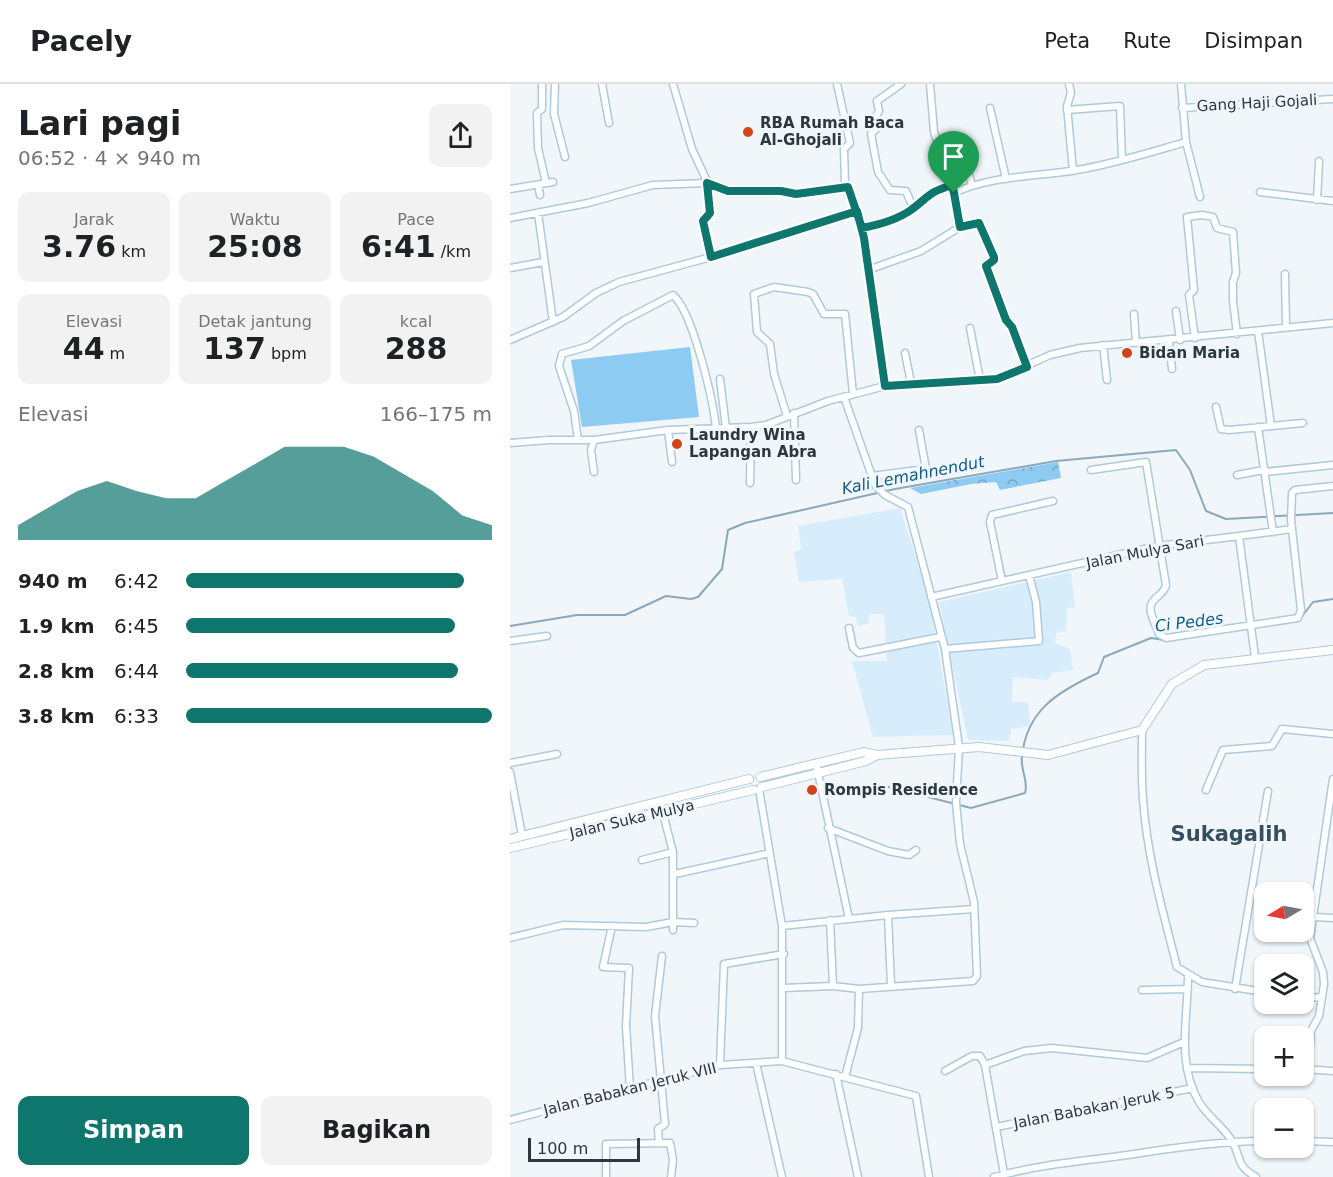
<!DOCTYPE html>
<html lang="id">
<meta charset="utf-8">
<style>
:root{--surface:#fff;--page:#f2f2f2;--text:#202124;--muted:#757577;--line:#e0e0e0;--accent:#0f766e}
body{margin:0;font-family:"DejaVu Sans",sans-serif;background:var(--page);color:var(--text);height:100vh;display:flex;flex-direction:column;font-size:22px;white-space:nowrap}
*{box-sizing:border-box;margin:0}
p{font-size:20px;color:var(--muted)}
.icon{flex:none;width:33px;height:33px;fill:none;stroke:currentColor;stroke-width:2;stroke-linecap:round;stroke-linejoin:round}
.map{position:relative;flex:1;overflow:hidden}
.drawer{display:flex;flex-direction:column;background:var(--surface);width:510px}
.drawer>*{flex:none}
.needle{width:39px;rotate:260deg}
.fabs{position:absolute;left:744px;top:798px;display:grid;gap:12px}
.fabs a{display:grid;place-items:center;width:60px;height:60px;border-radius:12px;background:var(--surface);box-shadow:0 2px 4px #0004;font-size:30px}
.scale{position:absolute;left:18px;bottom:15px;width:112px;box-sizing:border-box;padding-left:6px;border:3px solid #2c383f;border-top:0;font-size:16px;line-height:21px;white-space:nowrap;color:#2c383f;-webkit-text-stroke:4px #f0f6fa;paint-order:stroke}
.pin{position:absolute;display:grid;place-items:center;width:51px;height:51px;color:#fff;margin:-62px -26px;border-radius:50% 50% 50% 0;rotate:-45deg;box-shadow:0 0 6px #0007}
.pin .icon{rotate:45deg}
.round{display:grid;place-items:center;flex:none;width:63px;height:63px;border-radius:12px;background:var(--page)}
.headline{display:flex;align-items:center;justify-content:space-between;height:102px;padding:0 18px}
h1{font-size:33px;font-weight:800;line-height:45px}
.figures{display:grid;grid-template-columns:repeat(3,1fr);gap:9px;height:102px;padding:6px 18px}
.figures div{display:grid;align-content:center;border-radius:12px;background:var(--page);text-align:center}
.figures b{font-size:30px;font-weight:800}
.figures small{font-size:16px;font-weight:400}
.figures p{font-size:16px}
.chart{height:168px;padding:12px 18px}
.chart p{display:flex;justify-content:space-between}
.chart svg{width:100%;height:108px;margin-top:6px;fill:var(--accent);opacity:.7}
.cta{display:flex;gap:12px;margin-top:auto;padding:12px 18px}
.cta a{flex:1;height:69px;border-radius:12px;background:var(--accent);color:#fff;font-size:24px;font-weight:800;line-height:69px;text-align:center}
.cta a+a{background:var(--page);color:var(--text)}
ul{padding:0 18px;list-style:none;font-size:20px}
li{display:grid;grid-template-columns:96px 72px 1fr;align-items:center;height:45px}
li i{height:15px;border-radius:8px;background:var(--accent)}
header{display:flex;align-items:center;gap:36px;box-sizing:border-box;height:84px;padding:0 30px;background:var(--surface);border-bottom:2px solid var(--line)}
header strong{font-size:28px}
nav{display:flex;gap:33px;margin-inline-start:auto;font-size:21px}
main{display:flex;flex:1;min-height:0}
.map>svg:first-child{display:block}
.built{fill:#d8edfc}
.forest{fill:url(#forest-crowns)}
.pitch{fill:#8dcbf2}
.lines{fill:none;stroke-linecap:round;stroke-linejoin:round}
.stream{stroke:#8ca9bc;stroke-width:2}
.minor-casing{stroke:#aecadd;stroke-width:9}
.tertiary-casing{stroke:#aecadd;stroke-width:10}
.minor{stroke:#fff;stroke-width:6}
.tertiary{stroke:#fff;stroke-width:8}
.route-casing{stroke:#fff;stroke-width:12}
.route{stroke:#0f766e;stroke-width:8}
.poi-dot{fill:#ce4619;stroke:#f0f6fa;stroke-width:2}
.labels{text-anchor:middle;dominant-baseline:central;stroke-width:6;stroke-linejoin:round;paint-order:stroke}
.street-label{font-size:15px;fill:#2c383f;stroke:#f0f6fa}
.poi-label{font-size:15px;font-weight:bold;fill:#2c383f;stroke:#f0f6fa;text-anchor:start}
.water-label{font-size:16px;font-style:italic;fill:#0e5d85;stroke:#f0f6fa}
.district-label{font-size:21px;font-weight:bold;fill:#364f5f;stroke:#f0f6fa}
</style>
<header>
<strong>Pacely</strong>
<nav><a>Peta</a><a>Rute</a><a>Disimpan</a></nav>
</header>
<main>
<section class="drawer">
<div class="headline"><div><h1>Lari pagi</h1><p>06:52 · 4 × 940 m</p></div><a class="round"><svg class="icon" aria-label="share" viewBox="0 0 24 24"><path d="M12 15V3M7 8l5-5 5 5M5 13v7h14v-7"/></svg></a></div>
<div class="figures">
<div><p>Jarak</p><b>3.76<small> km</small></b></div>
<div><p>Waktu</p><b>25:08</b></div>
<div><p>Pace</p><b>6:41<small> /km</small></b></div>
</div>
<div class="figures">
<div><p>Elevasi</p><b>44<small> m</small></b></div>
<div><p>Detak jantung</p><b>137<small> bpm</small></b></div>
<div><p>kcal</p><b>288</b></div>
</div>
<div class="chart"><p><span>Elevasi</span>166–175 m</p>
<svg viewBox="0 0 160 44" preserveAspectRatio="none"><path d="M0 44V38L10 31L20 24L30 20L40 24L50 27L60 27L70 20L80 13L90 6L100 6L110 6L120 10L130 17L140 24L150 34L160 38V44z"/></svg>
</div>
<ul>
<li><b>940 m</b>6:42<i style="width:91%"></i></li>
<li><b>1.9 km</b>6:45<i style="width:88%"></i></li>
<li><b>2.8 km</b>6:44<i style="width:89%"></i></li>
<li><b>3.8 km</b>6:33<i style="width:100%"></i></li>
</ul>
<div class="cta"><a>Simpan</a><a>Bagikan</a></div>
</section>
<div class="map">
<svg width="823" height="1093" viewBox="0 0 823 1093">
<defs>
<pattern id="forest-crowns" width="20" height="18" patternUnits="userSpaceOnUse" patternTransform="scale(1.5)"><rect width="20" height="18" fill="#8dcbf2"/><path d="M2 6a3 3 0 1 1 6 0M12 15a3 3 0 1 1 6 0" fill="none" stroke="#73a6c5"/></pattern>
</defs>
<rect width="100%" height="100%" fill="#f0f6fa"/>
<!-- built -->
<path class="built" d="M390 424 420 518 443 651 363 653 342 577H377L374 530H360L358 540 348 542 346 533 339 532 332 495 289 498 284 469 291 464 288 442Z
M561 488 565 523 557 524 556 547 546 549 545 559 560 565 563 586 542 589 538 596 503 593 502 618H518L520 642 501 645 499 657 458 656 429 518Z"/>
<!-- forest -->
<path class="forest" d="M548 378 551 394 490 406 486 398 461 400 411 410 400 404Z"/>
<!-- pitch -->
<path class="pitch" d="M180 263 189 333 72 343 61 276Z"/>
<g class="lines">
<!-- stream -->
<path class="stream" d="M790 535 803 518 823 515
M0 542 67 531H115L156 512 181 515 188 513 212 485 218 446 235 439 385 405 546 377 666 366 680 386 696 427 716 435 823 429
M371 701 461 724 515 709C519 697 510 686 512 673 516 626 549 607 588 589L594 573 641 554 654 556"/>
<!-- minor casing -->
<g class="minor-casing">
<path id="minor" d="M32 0V25L27 29 28 64 36 99
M45 0 44 30 55 73
M92 0 99 39
M163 0 182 65 196 95 200 129 193 137 201 173 347 127
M327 0 340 59 334 65 335 100 352 144 375 302
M391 0 367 17 369 27 366 32 368 43 361 50 368 88 380 106 396 107 403 124
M559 0 561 9 557 22 563 87
M480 24 496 95
M672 24 823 15
M557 26 610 22 612 75
M676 58 690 113
M453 71 462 101
M28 101 30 111
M0 105 43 98
M750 108 823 117
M444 109C482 91 527 93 567 86 604 80 641 68 676 58L671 0
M807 116 809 77
M28 129 43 238
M0 134 78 119 143 101 197 99 218 107H271L286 110 337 103
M450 143 467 138 485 175 476 180 496 236 502 243 517 283
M352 144C368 141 388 135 401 126 420 112 417 109 442 101
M0 184 33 178
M358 186 411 167 450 143 445 110 424 48 420 0
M775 190 776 243
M666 227 670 256
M624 230 626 259
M460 244 470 296
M748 247 761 342
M685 254 679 211 684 206 677 133 692 131 703 133 707 144 723 148 726 189 723 198V217L727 250
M0 256 53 233 86 209 109 198 201 173
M659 257 662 285
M593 261 597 296
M395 269 401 299
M210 295 216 344
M334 313 365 401 375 411 398 423 435 565 449 663 446 719 450 760 464 818 467 892 463 897 349 905 348 944 335 993
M706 323 711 345 719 346 793 339
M284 329 286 396
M277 332 264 290 260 260 247 248 244 210 264 203 298 208 303 210 314 230H335L343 310
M748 343 763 448
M158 346 162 378
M68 356 64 327 49 282 52 270 79 262 113 237 163 211C183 228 203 316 206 344
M84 356 81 366 84 388
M0 359 39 356H84L158 346 241 343 256 341 318 317 375 302 487 295 540 271 570 264 823 239
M581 386 636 378 656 501C654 511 644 512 641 521 638 528 647 543 649 550L656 554 788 534 791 526 781 436 782 409 785 406 823 402
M754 388 823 381
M727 391 754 386
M362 392 416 385 409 346
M240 399 241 343
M729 452 782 445
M492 497 480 438 482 431 543 417
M421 513 648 462 729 452 745 573
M339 544 343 564 349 569 430 553
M0 557 37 552
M435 565 529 557 526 518 519 491
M632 646C632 669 631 692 633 715 637 773 653 828 667 883L692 898 754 908
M0 679 47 670
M306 679 339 835
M0 688 12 751
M249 705 272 842V977
M696 706 713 666 762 662 772 645 823 650
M150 718 163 768V846
M318 744 378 767 399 771 406 766
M132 776 163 768
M165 790 260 769
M378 831 464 825
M804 833 823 834
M320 836 323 902
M102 842 93 883 119 884 116 942 120 1005
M272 842 378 831 381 901
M0 854 53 841 136 843 163 838 184 839
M678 891C678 933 666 979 689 1018 698 1033 713 1042 722 1057 732 1074 725 1081 746 1093
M273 904 323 902 349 905
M725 905 758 707
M632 906 678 905
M794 912 812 914
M246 979 272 1093
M210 981 214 880 274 870
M678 984 754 985
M794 985 823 987
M798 985 801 947 809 932 814 900 813 888 800 854 823 695
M435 987 462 972H470L475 981
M326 990 348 1093
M0 1036 210 981 272 977 406 1012 419 1093
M486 1043 683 1004
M794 1057 823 1058
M149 1059 148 1045 155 1040 145 932 152 872
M494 1090 475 981 514 967 542 964 637 974 674 958
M96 1093V1060L160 1059 163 1076 161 1093
M484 1093C523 1082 563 1078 603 1073 653 1066 704 1057 754 1057"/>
</g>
<!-- tertiary casing -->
<g class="tertiary-casing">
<path id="tertiary" d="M250 693 354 668 367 671 469 663 538 671 632 646 662 600 694 581 823 566
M252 703 356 677 367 671
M0 755 239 695
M0 764 243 706"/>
</g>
<!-- minor -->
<use href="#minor" class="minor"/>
<!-- tertiary -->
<use href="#tertiary" class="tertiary"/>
</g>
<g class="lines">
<!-- route casing -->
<g class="route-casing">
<path id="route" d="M444 109 442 101C417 109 420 112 401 126 388 135 368 141 352 144L338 103 286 110 271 107H218L197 99 200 129 193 137 201 173 347 127 354 154 375 302 487 295 517 283 502 243 496 236 476 182 484 176V173L469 139 450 143 444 109"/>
</g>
<!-- route -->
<use href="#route" class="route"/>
</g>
<!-- markers -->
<g class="poi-dot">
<circle cx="238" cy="48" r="6"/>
<circle cx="617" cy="269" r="6"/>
<circle cx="167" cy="360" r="6"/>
<circle cx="302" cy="706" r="6"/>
</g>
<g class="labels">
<!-- street labels -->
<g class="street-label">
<text transform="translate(747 19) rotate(-3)">Gang Haji Gojali</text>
<text transform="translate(635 468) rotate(-11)">Jalan Mulya Sari</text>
<text transform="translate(122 735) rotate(-13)">Jalan Suka Mulya</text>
<text transform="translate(120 1005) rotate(-14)">Jalan Babakan Jeruk VIII</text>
<text transform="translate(584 1024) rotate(-11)">Jalan Babakan Jeruk 5</text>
</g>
<!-- poi labels -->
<g class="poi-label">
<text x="250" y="39">RBA Rumah Baca<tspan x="250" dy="17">Al-Ghojali</tspan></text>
<text x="629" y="269">Bidan Maria</text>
<text x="179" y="351">Laundry Wina<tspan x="179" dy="17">Lapangan Abra</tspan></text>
<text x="314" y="706">Rompis Residence</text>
</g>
<!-- water labels -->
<g class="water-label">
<text transform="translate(403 391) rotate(-11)">Kali Lemahnendut</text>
<text transform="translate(679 538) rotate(-7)">Ci Pedes</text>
</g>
<!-- district labels -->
<g class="district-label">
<text x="719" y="750">Sukagalih</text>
</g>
</g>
</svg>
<div class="fabs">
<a><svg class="needle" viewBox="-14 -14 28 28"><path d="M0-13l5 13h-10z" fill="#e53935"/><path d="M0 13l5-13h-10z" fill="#757577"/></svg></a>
<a><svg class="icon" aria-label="layers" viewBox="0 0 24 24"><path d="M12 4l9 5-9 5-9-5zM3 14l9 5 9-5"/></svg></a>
<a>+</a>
<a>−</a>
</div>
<div class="scale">100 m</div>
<div class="pin" style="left:444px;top:109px;background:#1e9e55"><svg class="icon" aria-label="arrive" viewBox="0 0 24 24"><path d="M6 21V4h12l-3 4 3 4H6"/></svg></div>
</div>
</main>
